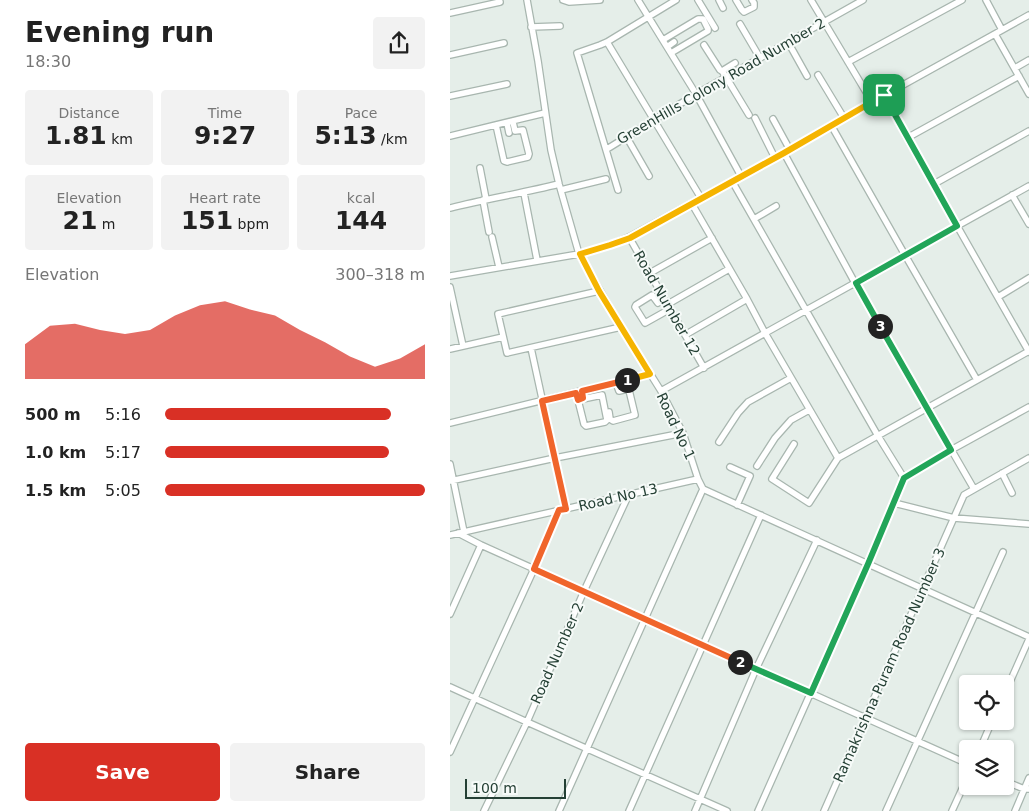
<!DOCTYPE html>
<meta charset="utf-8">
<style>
:root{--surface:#fff;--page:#f2f2f2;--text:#222;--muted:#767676;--accent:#d93025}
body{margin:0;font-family:"DejaVu Sans",sans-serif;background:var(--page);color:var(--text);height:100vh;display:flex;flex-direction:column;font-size:19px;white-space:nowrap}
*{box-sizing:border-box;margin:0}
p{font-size:16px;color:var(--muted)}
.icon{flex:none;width:28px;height:28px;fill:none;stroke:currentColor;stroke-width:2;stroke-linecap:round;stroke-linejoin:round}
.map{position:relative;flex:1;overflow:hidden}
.panel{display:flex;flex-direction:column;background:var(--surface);width:450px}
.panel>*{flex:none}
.controls{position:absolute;left:509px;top:675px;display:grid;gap:10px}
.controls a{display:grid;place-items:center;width:55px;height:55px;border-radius:5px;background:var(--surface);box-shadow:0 1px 4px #0004;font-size:25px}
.scale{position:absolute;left:15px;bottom:12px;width:101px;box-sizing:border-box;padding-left:5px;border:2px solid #254035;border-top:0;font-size:14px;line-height:18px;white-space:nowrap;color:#254035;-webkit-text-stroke:4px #f6faf8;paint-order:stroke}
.pin{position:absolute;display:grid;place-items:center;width:42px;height:42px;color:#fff;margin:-21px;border-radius:10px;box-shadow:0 2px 8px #0006}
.km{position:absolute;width:25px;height:25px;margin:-12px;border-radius:50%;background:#222;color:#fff;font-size:14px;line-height:25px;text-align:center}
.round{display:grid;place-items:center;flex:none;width:52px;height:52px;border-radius:5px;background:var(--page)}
.summary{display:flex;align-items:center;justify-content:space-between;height:85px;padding:0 25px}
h1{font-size:28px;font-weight:800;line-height:38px}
.stats{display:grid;grid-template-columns:repeat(3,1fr);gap:8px;height:85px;padding:5px 25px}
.stats div{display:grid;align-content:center;border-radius:5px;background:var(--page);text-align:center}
.stats b{font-size:25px;font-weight:800}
.stats small{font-size:14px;font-weight:400}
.stats p{font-size:14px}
.chart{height:140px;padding:10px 25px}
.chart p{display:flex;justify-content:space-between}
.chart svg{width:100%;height:90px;margin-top:5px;fill:var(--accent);opacity:.7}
.action{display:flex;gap:10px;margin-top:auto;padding:10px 25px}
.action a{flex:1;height:58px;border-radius:5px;background:var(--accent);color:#fff;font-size:20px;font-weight:800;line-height:58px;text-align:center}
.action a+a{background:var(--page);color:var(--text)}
ul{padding:0 25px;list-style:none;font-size:16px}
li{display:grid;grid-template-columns:80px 60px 1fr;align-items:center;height:38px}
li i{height:12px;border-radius:6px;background:var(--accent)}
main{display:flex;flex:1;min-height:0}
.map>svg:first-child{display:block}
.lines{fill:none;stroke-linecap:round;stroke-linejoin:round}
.minor-casing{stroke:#a8b6af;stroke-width:8}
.minor{stroke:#fff;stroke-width:5.5}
.split-1-casing{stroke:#fff;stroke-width:10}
.split-2-casing{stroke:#fff;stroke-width:10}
.split-3-casing{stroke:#fff;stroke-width:10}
.split-4-casing{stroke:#fff;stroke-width:10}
.split-1{stroke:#f5b400;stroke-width:6}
.split-2{stroke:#f0652b;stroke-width:6}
.split-3{stroke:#22a559;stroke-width:6}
.split-4{stroke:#22a559;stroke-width:6}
.labels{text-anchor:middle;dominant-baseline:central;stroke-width:4;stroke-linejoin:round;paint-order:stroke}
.street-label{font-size:14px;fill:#254035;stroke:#f6faf8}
</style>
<main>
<section class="panel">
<div class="summary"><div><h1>Evening run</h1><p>18:30</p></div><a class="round"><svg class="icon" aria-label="share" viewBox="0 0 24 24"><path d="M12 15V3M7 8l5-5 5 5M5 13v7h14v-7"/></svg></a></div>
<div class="stats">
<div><p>Distance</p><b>1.81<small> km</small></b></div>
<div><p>Time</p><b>9:27</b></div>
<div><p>Pace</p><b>5:13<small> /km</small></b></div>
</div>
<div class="stats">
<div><p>Elevation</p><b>21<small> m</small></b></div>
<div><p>Heart rate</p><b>151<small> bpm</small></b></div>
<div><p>kcal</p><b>144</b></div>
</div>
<div class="chart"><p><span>Elevation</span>300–318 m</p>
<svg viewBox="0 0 160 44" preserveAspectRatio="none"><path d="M0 44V27L10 18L20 17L30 20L40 22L50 20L60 13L70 8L80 6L90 10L100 13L110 20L120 26L130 33L140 38L150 34L160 27V44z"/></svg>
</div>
<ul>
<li><b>500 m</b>5:16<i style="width:87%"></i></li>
<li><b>1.0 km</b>5:17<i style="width:86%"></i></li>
<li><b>1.5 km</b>5:05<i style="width:100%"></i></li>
</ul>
<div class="action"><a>Save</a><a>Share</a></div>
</section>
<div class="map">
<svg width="579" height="811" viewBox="0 0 579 811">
<rect width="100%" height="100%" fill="#e5eee9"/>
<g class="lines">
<!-- minor casing -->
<g class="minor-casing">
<path id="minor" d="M77 0 88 61 101 150 109 184 129 254 171 327 211 391 233 433 248 479 253 489 579 637
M113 0 119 2 150 0
M188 0 246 94 291 176
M248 0 265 28
M269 0 273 8
M286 0 292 10 294 12 304 7V3L302 0
M361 0 422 102
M536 0 552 30
M0 13 50 2
M290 24 310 58
M81 27 110 26
M545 34 579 94
M213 40 248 19H253L258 29V31L221 53
M157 42 251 198
M338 42 357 76
M254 45 270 70 272 71 276 77 299 115
M217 47 224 42
M0 55 54 43
M398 62 512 0
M565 68 579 60
M272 71 285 63
M368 75 394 118
M434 95 457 138 579 352
M0 96 57 84
M305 118 325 158
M323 119 340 150
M57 123 59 133
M46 125 54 161 57 162 78 157 79 154 73 130 65 131 63 122
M381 125 455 255 527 380
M0 136 95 113
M176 136 199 176
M457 138 569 76
M157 149 246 94 413 0
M334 153 405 283 524 489
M30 168 36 199
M282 181 428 436 454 478
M484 184 579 131
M111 190 156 179
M168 190 127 53 150 45 157 42 226 0
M74 193 87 260
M562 195 579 224
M33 200 39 232
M242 204 297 299 315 333 388 458
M0 208C36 199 73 193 109 184
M304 219 326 206
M42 237 49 267
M179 237 254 368
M200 273 262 238
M0 276 129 254 160 245 179 237 334 153 381 125 579 15
M0 287 13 346
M149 291 48 314 57 353 171 327
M548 297 579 278
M214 299 208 303 202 295 186 305 185 307 195 323 220 309
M218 304 279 269
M235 335 297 299
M81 348 116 509
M0 349 53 337
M211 391 579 186
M126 393 128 400 134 424 136 426 155 422 157 420 152 395 128 400
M159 412 160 419 163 421 185 415 179 390 178 389 169 391 166 383
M0 423 200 374
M269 442 288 413 298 402 341 378
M344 444 322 479 359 503 388 458 579 351
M0 464 14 532
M307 466 325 438 341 420 359 410
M280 467 300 476 287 505
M552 473 562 493
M0 481 105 458 233 433
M444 503 504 518 579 524
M8 533 31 545 518 764
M0 535 248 479
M0 614 31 545
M0 687 77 722 277 811
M555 693 579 639
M530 749 542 721
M0 752 84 569 109 510
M555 781 574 789H579
M34 811 77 722 134 591 179 494
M109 811 253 489
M179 811 311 515
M245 811 306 669 367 540
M308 811 418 564 454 478 501 450 579 407
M374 811 514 495 579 458
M436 811 553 552
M502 811 518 776
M565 811 579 778"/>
</g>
<!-- minor -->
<use href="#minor" class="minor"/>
</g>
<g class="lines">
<!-- split-1 casing -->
<g class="split-1-casing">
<path id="split-1" d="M177 380 200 374 149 291 130 254 160 245 180 238 334 153 434 95"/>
</g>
<!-- split-2 casing -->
<g class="split-2-casing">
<path id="split-2" d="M177 380 132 391 133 398 128 400 126 393 92 401 116 509 109 510 84 569 290 662"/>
</g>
<!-- split-3 casing -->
<g class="split-3-casing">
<path id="split-3" d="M290 662 361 693 418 564 454 478 501 450 430 326"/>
</g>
<!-- split-4 casing -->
<g class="split-4-casing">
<path id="split-4" d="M430 326 406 283 507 226 434 95"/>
</g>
<!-- split-1 -->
<use href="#split-1" class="split-1"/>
<!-- split-2 -->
<use href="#split-2" class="split-2"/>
<!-- split-3 -->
<use href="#split-3" class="split-3"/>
<!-- split-4 -->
<use href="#split-4" class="split-4"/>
</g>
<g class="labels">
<!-- street labels -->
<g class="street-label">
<text transform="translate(271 81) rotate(-30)">GreenHills Colony Road Number 2</text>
<text transform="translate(217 303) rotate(60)">Road Number 12</text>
<text transform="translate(226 426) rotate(65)">Road No 1</text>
<text transform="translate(168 497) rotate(-13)">Road No 13</text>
<text transform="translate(107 653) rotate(-66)">Road Number 2</text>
<text transform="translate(439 665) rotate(-66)">Ramakrishna Puram Road Number 3</text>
</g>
</g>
</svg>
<div class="controls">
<a><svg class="icon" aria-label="locate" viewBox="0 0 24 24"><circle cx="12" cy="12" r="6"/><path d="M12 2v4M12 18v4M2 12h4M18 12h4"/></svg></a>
<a><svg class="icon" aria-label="layers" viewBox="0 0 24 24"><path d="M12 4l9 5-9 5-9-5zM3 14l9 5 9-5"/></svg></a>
</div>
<div class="scale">100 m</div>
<div class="pin" style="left:434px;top:95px;background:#1e9e55"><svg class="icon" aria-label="arrive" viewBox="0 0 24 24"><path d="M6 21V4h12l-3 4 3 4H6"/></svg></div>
<b class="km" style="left:177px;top:380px">1</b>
<b class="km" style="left:290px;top:662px">2</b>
<b class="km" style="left:430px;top:326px">3</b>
</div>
</main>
